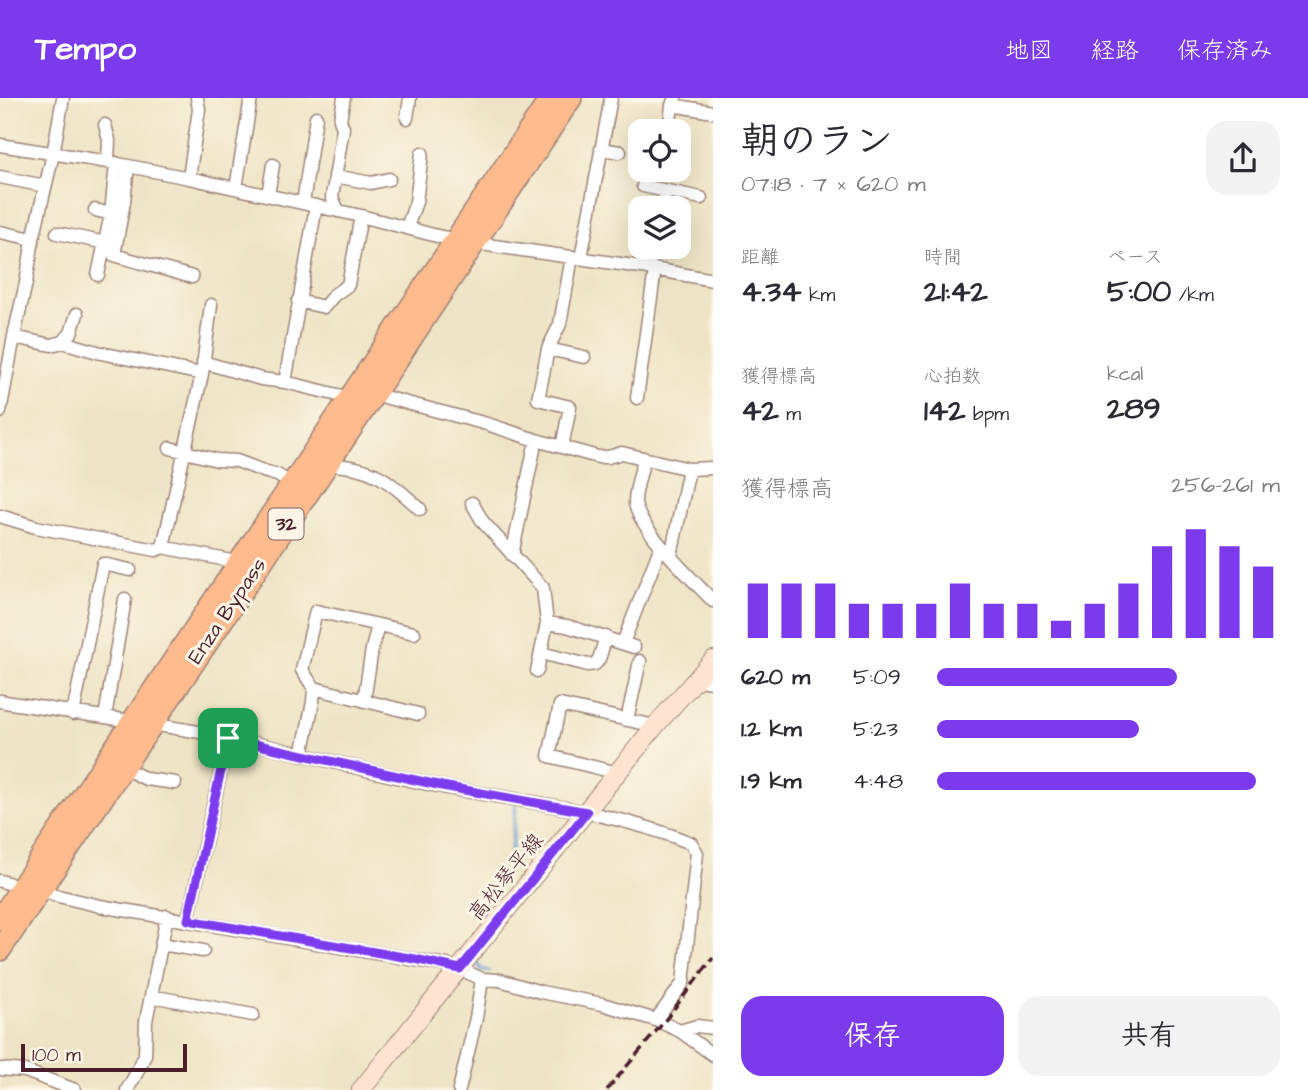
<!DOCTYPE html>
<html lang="ja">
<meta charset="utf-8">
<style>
:root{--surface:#fff;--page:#f2f2f3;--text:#2b2b33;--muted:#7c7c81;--accent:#7c3aed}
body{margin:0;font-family:"Architects Daughter","Klee One",sans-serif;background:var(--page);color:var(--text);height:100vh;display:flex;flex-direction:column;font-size:26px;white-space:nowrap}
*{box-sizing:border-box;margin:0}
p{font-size:23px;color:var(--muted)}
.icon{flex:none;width:38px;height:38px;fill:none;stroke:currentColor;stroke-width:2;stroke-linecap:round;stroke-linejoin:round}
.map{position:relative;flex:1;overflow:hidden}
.drawer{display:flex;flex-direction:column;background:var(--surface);width:595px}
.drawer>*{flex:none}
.buttons{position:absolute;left:628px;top:21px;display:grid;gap:14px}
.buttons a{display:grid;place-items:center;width:63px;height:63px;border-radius:14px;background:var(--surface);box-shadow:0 7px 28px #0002;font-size:35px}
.scale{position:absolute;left:21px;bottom:18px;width:166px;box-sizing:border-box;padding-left:7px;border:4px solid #4a1f2b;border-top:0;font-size:19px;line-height:24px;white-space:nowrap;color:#4a1f2b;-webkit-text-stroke:5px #fcf5e5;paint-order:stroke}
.pin{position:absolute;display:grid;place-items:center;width:60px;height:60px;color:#fff;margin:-30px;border-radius:14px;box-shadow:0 4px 10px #0006}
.round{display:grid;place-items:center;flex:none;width:74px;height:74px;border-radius:21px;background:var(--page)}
.summary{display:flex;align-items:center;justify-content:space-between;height:119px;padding:0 28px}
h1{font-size:38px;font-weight:800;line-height:52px}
.metrics{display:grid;grid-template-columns:repeat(3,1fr);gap:10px;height:119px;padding:7px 28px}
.metrics div{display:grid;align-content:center}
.metrics b{font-size:30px;font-weight:800}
.metrics small{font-size:19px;font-weight:400}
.metrics p{font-size:19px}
.chart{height:196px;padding:14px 28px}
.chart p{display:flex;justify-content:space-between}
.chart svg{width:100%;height:126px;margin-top:7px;stroke:var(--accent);stroke-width:6}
.action{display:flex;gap:14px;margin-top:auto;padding:14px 28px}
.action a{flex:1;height:80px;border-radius:21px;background:var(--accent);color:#fff;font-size:28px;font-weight:800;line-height:80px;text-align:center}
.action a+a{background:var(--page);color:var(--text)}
ul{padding:0 28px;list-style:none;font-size:23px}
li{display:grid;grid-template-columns:112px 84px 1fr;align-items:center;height:52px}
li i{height:18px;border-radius:9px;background:var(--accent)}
header{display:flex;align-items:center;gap:42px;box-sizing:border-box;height:98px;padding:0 35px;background:var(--accent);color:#fff}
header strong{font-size:33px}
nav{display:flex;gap:38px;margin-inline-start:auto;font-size:24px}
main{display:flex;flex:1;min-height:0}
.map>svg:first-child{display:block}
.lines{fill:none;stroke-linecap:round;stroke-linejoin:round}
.stream{stroke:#669dd4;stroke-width:3.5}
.minor-casing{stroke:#9c8278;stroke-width:15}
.secondary-casing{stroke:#9c8278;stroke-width:20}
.trunk-casing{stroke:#9c8278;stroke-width:24}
.minor{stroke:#fff;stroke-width:12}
.secondary{stroke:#fee3d1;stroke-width:18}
.trunk{stroke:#fcba8d;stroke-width:21}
.rail{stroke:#4a1f2b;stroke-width:3.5;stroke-dasharray:10 5;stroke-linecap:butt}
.route-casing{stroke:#fff;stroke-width:14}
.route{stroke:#7c3aed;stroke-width:9}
.labels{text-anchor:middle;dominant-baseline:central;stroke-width:6;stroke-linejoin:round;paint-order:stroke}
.shield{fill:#fcf5e5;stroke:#7f5f63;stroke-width:2}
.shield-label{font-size:19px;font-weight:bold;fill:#4a1f2b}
.street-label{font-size:21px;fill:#4a1f2b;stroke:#fcf5e5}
</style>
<header>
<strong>Tempo</strong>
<nav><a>地図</a><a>経路</a><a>保存済み</a></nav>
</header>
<main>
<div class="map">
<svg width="713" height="992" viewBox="0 0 713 992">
<rect width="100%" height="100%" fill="#fcf5e5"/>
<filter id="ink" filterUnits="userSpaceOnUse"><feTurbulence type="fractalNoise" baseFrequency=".0143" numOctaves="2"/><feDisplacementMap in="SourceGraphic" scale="14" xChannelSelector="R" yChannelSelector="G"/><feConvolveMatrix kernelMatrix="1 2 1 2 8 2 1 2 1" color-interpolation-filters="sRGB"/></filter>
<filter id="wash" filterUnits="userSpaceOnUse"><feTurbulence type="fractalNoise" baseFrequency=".00686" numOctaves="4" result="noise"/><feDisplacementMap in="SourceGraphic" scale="28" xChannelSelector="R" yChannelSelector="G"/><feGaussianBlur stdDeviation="1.57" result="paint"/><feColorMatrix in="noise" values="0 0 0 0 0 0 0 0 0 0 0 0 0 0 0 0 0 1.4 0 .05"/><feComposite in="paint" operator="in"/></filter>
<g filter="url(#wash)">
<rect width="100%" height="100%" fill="#eee4c5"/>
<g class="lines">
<!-- stream -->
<path class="stream" d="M511 754 516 707
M477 865 482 872 489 873"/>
</g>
</g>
<g filter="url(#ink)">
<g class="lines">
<!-- minor casing -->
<g class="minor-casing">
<path id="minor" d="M672 7 713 14
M407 20 410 0
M105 27 109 42 108 64
M669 33 672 7 675 0
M0 47 108 64 189 80 361 118 441 139 494 148 648 170 713 182
M601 51 620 54
M128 68 124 104 114 157 192 179
M335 78 371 85 389 81
M0 79 45 88
M189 80 199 11 197 0
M643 88 701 100
M236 90 251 0
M268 97 273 67
M303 105 316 19
M662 110 666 93
M95 112 111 116
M338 113 332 99 343 30 340 22 344 0
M407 129 416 104 422 55
M0 134 33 141
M57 135 106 145
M581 160 611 0
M648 170 653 149
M98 177 111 116 116 65
M298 203 324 209 334 197 348 187 361 118
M14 239 51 247 63 244 101 255 202 276
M63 244 71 235 77 216
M548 251 584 259
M203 264 261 281 285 284 350 300
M285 284 316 108
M373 296 487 326 536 342 598 359H608L622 355 689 371 713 370
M637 300 655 171
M0 314 15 233 26 185 33 141 53 56 63 0
M562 349 570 309 538 301 548 251 560 226 572 159
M170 350 217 362 237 363 263 373 277 377 293 386
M644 361C641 374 635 391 635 404 636 428 695 484 713 503
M327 367C371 367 389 382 420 411
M472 405 483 424 543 490 547 525 537 573
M0 418 36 429 156 452 163 449 241 465
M163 449 202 276 211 207
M512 457 536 342
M671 458 689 371
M547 525 567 528 634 549
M623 545 661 448
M541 555 588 567 595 566 599 561 606 539
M697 582 713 584
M314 590 418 616
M0 603C75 616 151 624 226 639 298 654 370 674 443 689 526 704 612 713 691 745L697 755 683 885 656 922
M364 603 372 551 378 527
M73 616 103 466 130 472
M105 619 125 501
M627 622 640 563
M302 657 313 604 314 590 302 572 316 513 414 535
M122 669 146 681 175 685
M618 675 549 658 560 607 655 628
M0 783 8 785 19 792
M41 790 54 797 100 808 446 867 460 871 482 881 500 882 541 894 602 906 656 922 680 933 713 957
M188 822 228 640
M161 846 203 853
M151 898 253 917
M680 933 697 928 713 930
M0 971 25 973 75 992
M127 992 136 976 145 957 146 923 167 818
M459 992 476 920 482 881"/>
</g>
<!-- secondary casing -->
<g class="secondary-casing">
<path id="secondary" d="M361 992 655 628 713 562"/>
</g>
<!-- trunk casing -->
<g class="trunk-casing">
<path id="trunk" d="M0 821 551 0
M0 852 327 367 571 0"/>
</g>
<!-- minor -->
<use href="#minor" class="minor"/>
<!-- secondary -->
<use href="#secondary" class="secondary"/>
<!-- trunk -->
<use href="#trunk" class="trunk"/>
<!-- rail -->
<path class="rail" d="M607 992 663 925 713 860"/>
</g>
</g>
<g class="lines" filter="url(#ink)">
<!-- route casing -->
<g class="route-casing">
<path id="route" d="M228 640 442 688 587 714 460 871 415 861 188 822Z"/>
</g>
<!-- route -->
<use href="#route" class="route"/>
</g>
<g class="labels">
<!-- shield labels -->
<rect class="shield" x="268.5" y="410.5" width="35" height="31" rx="5"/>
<g class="shield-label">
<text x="286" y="426">32</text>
</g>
<!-- street labels -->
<g class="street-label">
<text transform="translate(227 513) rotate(-56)">Enza Bypass</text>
<text transform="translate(506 779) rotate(-51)">高松琴平線</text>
</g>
</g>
</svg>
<div class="buttons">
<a><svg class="icon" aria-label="locate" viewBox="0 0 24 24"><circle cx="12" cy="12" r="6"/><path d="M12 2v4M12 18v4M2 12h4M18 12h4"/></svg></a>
<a><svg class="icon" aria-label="layers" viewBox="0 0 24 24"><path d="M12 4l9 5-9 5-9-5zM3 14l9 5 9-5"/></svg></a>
</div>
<div class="scale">100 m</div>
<div class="pin" style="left:228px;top:640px;background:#1e9e55"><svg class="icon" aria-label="arrive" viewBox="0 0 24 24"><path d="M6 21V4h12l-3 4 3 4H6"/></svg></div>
</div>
<section class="drawer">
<div class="summary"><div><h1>朝のラン</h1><p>07:18 · 7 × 620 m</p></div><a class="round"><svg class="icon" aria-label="share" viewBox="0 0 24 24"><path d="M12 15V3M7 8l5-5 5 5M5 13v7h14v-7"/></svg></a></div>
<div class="metrics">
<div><p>距離</p><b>4.34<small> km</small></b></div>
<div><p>時間</p><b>21:42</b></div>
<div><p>ペース</p><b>5:00<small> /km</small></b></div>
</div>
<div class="metrics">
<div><p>獲得標高</p><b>42<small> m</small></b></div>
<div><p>心拍数</p><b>142<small> bpm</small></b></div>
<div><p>kcal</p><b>289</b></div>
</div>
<div class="chart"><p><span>獲得標高</span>256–261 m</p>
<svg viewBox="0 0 160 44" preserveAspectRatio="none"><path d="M5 44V25M15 44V25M25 44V25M35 44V32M45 44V32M55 44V32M65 44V25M75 44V32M85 44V32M95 44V38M105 44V32M115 44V25M125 44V12M135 44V6M145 44V12M155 44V19"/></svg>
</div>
<ul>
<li><b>620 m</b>5:09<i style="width:70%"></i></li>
<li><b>1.2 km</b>5:23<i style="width:59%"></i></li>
<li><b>1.9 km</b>4:48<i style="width:93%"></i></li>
</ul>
<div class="action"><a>保存</a><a>共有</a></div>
</section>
</main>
